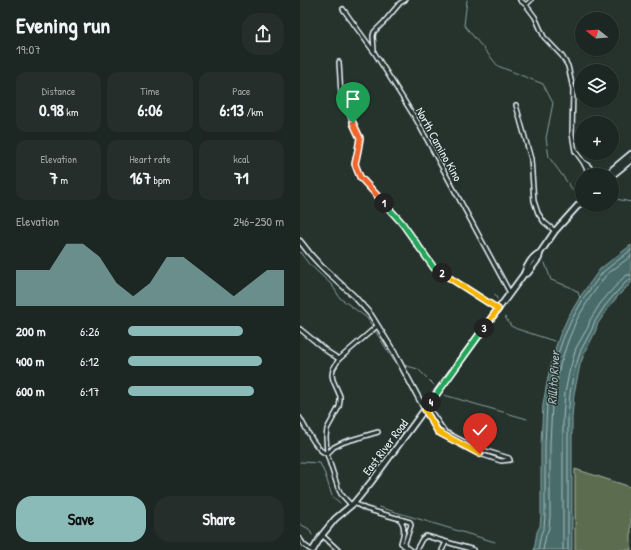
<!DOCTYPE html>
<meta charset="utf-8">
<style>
:root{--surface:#1c2622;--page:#252e2a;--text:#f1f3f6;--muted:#a0a5a5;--line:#3a4340;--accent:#8bbbb9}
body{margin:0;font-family:"Patrick Hand",sans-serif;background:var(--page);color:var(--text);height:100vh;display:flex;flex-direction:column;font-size:15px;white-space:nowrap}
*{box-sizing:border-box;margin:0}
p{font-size:13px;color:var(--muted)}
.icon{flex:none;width:22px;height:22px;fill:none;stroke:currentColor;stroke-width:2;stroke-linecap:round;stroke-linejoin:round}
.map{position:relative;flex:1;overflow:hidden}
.drawer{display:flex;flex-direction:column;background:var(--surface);width:300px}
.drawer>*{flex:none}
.needle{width:26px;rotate:287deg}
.buttons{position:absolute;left:275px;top:12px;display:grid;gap:8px}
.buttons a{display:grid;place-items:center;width:44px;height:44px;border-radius:50%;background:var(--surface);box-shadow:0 1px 3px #0004,0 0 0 1px var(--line);font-size:20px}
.pin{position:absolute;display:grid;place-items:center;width:34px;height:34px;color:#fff;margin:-41px -17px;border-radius:50% 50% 50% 0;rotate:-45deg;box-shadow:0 0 4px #0007}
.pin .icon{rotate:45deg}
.km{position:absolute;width:20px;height:20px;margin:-10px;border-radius:50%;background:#222;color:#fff;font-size:11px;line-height:20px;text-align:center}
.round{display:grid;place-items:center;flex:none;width:42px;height:42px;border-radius:16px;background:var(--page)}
.summary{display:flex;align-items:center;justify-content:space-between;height:68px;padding:0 16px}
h1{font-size:22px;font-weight:800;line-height:30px}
.figures{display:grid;grid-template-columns:repeat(3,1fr);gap:6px;height:68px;padding:4px 16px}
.figures div{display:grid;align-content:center;border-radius:10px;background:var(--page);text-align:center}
.figures b{font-size:17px;font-weight:800}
.figures small{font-size:11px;font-weight:400}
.figures p{font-size:11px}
.chart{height:112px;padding:8px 16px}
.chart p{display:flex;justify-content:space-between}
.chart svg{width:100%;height:72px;margin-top:4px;fill:var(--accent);opacity:.7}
.button{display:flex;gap:8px;margin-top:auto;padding:8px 16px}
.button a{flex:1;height:46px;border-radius:16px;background:var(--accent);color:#111;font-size:16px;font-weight:800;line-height:46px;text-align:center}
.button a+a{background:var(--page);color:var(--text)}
ul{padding:0 16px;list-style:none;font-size:13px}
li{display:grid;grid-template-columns:64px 48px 1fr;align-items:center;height:30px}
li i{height:10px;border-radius:5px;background:var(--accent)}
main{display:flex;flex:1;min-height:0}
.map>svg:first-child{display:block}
.green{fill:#5c6d50;stroke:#a2afa4}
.water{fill:#486c6b;stroke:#88a1a3}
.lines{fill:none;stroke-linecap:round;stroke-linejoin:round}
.shore{stroke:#a8bcc0;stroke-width:1}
.stream{stroke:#88a1a3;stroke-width:1}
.street-casing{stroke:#e8f1f8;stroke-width:6}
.secondary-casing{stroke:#e8f1f8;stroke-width:7}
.primary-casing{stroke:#e8f1f8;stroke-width:8}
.street{stroke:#26332d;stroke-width:3}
.secondary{stroke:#26332d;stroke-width:4}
.primary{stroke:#26332d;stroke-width:4.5}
.split-1-casing{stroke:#fff;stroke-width:8}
.split-2-casing{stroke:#fff;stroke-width:8}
.split-3-casing{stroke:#fff;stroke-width:8}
.split-4-casing{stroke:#fff;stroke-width:8}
.split-5-casing{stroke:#fff;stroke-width:8}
.split-1{stroke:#f0652b;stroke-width:5}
.split-2{stroke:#22a559;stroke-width:5}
.split-3{stroke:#f5b400;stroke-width:5}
.split-4{stroke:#22a559;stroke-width:5}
.split-5{stroke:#f5b400;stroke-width:5}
.labels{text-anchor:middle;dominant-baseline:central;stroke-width:3;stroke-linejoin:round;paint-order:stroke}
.street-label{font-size:12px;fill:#e8f1f8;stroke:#26332d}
.water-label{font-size:13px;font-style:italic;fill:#a8bcc0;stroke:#26332d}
</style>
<main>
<section class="drawer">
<div class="summary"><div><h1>Evening run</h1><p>19:07</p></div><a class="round"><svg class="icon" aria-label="share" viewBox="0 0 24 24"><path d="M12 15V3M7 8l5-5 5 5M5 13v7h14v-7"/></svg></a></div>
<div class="figures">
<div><p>Distance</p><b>0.98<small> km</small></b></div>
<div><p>Time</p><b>6:06</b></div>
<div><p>Pace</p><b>6:13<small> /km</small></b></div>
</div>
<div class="figures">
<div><p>Elevation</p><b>7<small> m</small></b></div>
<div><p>Heart rate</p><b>167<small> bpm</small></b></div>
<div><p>kcal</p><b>71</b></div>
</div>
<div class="chart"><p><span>Elevation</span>246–250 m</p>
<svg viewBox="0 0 160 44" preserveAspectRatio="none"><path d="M0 44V22L10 22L20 22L30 6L40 6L50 14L60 30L70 38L80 30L90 14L100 14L110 22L120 30L130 38L140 30L150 22L160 22V44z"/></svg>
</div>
<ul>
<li><b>200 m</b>6:26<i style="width:74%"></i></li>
<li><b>400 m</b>6:12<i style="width:86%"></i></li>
<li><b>600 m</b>6:17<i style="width:81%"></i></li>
</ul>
<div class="button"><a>Save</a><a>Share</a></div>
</section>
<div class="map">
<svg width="331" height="550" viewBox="0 0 331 550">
<rect width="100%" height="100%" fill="#26332d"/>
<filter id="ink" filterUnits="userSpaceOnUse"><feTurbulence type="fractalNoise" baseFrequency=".025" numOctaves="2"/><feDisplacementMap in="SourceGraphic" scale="8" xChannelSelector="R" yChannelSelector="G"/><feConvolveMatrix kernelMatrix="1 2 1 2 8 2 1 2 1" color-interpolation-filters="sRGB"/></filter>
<g filter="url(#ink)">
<!-- green -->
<path class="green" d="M275 469 331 487V550H275Z"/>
<!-- water -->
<path class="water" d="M331 245V283L317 297 307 310 297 325 296 330 287 349 285 352 280 365 274 394 272 418V550H234L237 532 240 526 241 515V444L243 404 251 362 259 337 268 317 282 294 300 269Z"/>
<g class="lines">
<!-- shore -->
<path class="shore" d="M238 550 241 534 244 527 245 515V444L247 404 255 363 263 339 272 319 285 296 303 272 331 250
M243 550 246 535 249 528 250 516V444L252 405 260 365 268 341 276 321 289 299 306 275 331 256
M263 550V418L265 393 269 373 276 348 288 327 290 320 300 304 311 291 324 277 327 275H331
M268 550V418L270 394 273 375 281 350 292 329 294 323 304 307 314 295 327 281 331 280"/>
<!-- stream -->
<path class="stream" d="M167 0 164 25 198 66 243 84 253 103 246 138 249 157 275 193
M312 200 316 199 331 202
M0 252 8 263 32 285 40 298 67 318 96 364H98
M245 263 251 280 270 287 278 292 280 298
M195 294 197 299
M205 317 211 326 217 329 254 341
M103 365 118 369 134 385
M144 395 227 419
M0 462 20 463 25 474 32 496 40 503
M79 507 195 542
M0 524 9 529 12 535"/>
<!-- street casing -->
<g class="street-casing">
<path id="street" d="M220 0 226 5 235 17 244 37 262 56 268 66 273 89 272 134 275 151 283 162 286 168 290 173 293 174C292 168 289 165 283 162
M226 5 231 0
M43 9 74 52 117 121 210 293
M74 50 73 36 74 32 84 22 100 3 105 0
M39 62 41 95 60 138 58 150 55 164 60 177 102 223 134 268 198 309
M216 105 231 159 234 201 238 213 244 222 255 231
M0 329 28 352 39 359
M125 410 138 432 180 454 201 461 210 460
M125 410 132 413 145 432 176 448 209 458 210 460
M0 418C6 428 16 451 27 454
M27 454 34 447 44 442 78 432
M54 503 66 509 110 522 111 525 104 546
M51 505 41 494 38 488 27 454 26 437 27 429 39 407 40 401V396L33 380 32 375 33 369 39 359 77 326
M99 518C106 527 104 533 101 543L110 550
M22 535 38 550
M0 539 4 545 11 550
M116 550 122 539 126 536 174 550
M142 550 146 542"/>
</g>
<!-- secondary casing -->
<g class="secondary-casing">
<path id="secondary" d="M0 241 11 255 22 267 54 296 71 315 94 352 125 410"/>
</g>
<!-- primary casing -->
<g class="primary-casing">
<path id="primary" d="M308 175 313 169 331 154
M308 175 315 173 331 160
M240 253 255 231 282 201
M13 550 22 535 35 519 54 503 72 481 224 274C226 267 233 255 240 253L239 258 228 273 224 274"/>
</g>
<!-- street -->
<use href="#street" class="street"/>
<!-- secondary -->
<use href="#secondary" class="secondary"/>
<!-- primary -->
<use href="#primary" class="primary"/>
</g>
</g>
<g class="lines" filter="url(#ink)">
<!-- split-1 casing -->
<g class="split-1-casing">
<path id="split-1" d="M53 123 60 138 58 150 55 164 60 177 84 203"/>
</g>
<!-- split-2 casing -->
<g class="split-2-casing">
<path id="split-2" d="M84 203 102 223 134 268 142 273"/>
</g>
<!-- split-3 casing -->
<g class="split-3-casing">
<path id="split-3" d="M142 273 198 309 184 328"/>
</g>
<!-- split-4 casing -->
<g class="split-4-casing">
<path id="split-4" d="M131 402 184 328"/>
</g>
<!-- split-5 casing -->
<g class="split-5-casing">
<path id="split-5" d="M131 402 125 410 138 432 180 454"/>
</g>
<!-- split-1 -->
<use href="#split-1" class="split-1"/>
<!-- split-2 -->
<use href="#split-2" class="split-2"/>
<!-- split-3 -->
<use href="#split-3" class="split-3"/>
<!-- split-4 -->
<use href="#split-4" class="split-4"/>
<!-- split-5 -->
<use href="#split-5" class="split-5"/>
</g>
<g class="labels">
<!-- street labels -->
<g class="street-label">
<text transform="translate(139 144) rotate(61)">North Camino Kino</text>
<text transform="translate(85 447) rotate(-53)">East River Road</text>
</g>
<!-- water labels -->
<g class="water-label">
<text transform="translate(253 378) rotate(-87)">Rillito River</text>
</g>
</g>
</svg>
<div class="buttons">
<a><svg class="needle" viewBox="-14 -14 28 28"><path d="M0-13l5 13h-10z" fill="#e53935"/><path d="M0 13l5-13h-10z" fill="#a0a5a5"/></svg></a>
<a><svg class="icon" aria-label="layers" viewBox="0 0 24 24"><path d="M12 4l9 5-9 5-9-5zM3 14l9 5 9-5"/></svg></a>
<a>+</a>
<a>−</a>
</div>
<div class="pin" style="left:53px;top:123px;background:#1e9e55"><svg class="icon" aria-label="arrive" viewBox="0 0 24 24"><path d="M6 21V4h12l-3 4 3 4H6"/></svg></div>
<div class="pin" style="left:180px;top:454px;background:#d93025"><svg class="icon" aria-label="check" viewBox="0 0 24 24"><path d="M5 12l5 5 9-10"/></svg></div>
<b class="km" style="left:84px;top:203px">1</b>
<b class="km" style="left:142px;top:273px">2</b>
<b class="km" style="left:184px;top:328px">3</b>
<b class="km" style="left:131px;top:402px">4</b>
</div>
</main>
